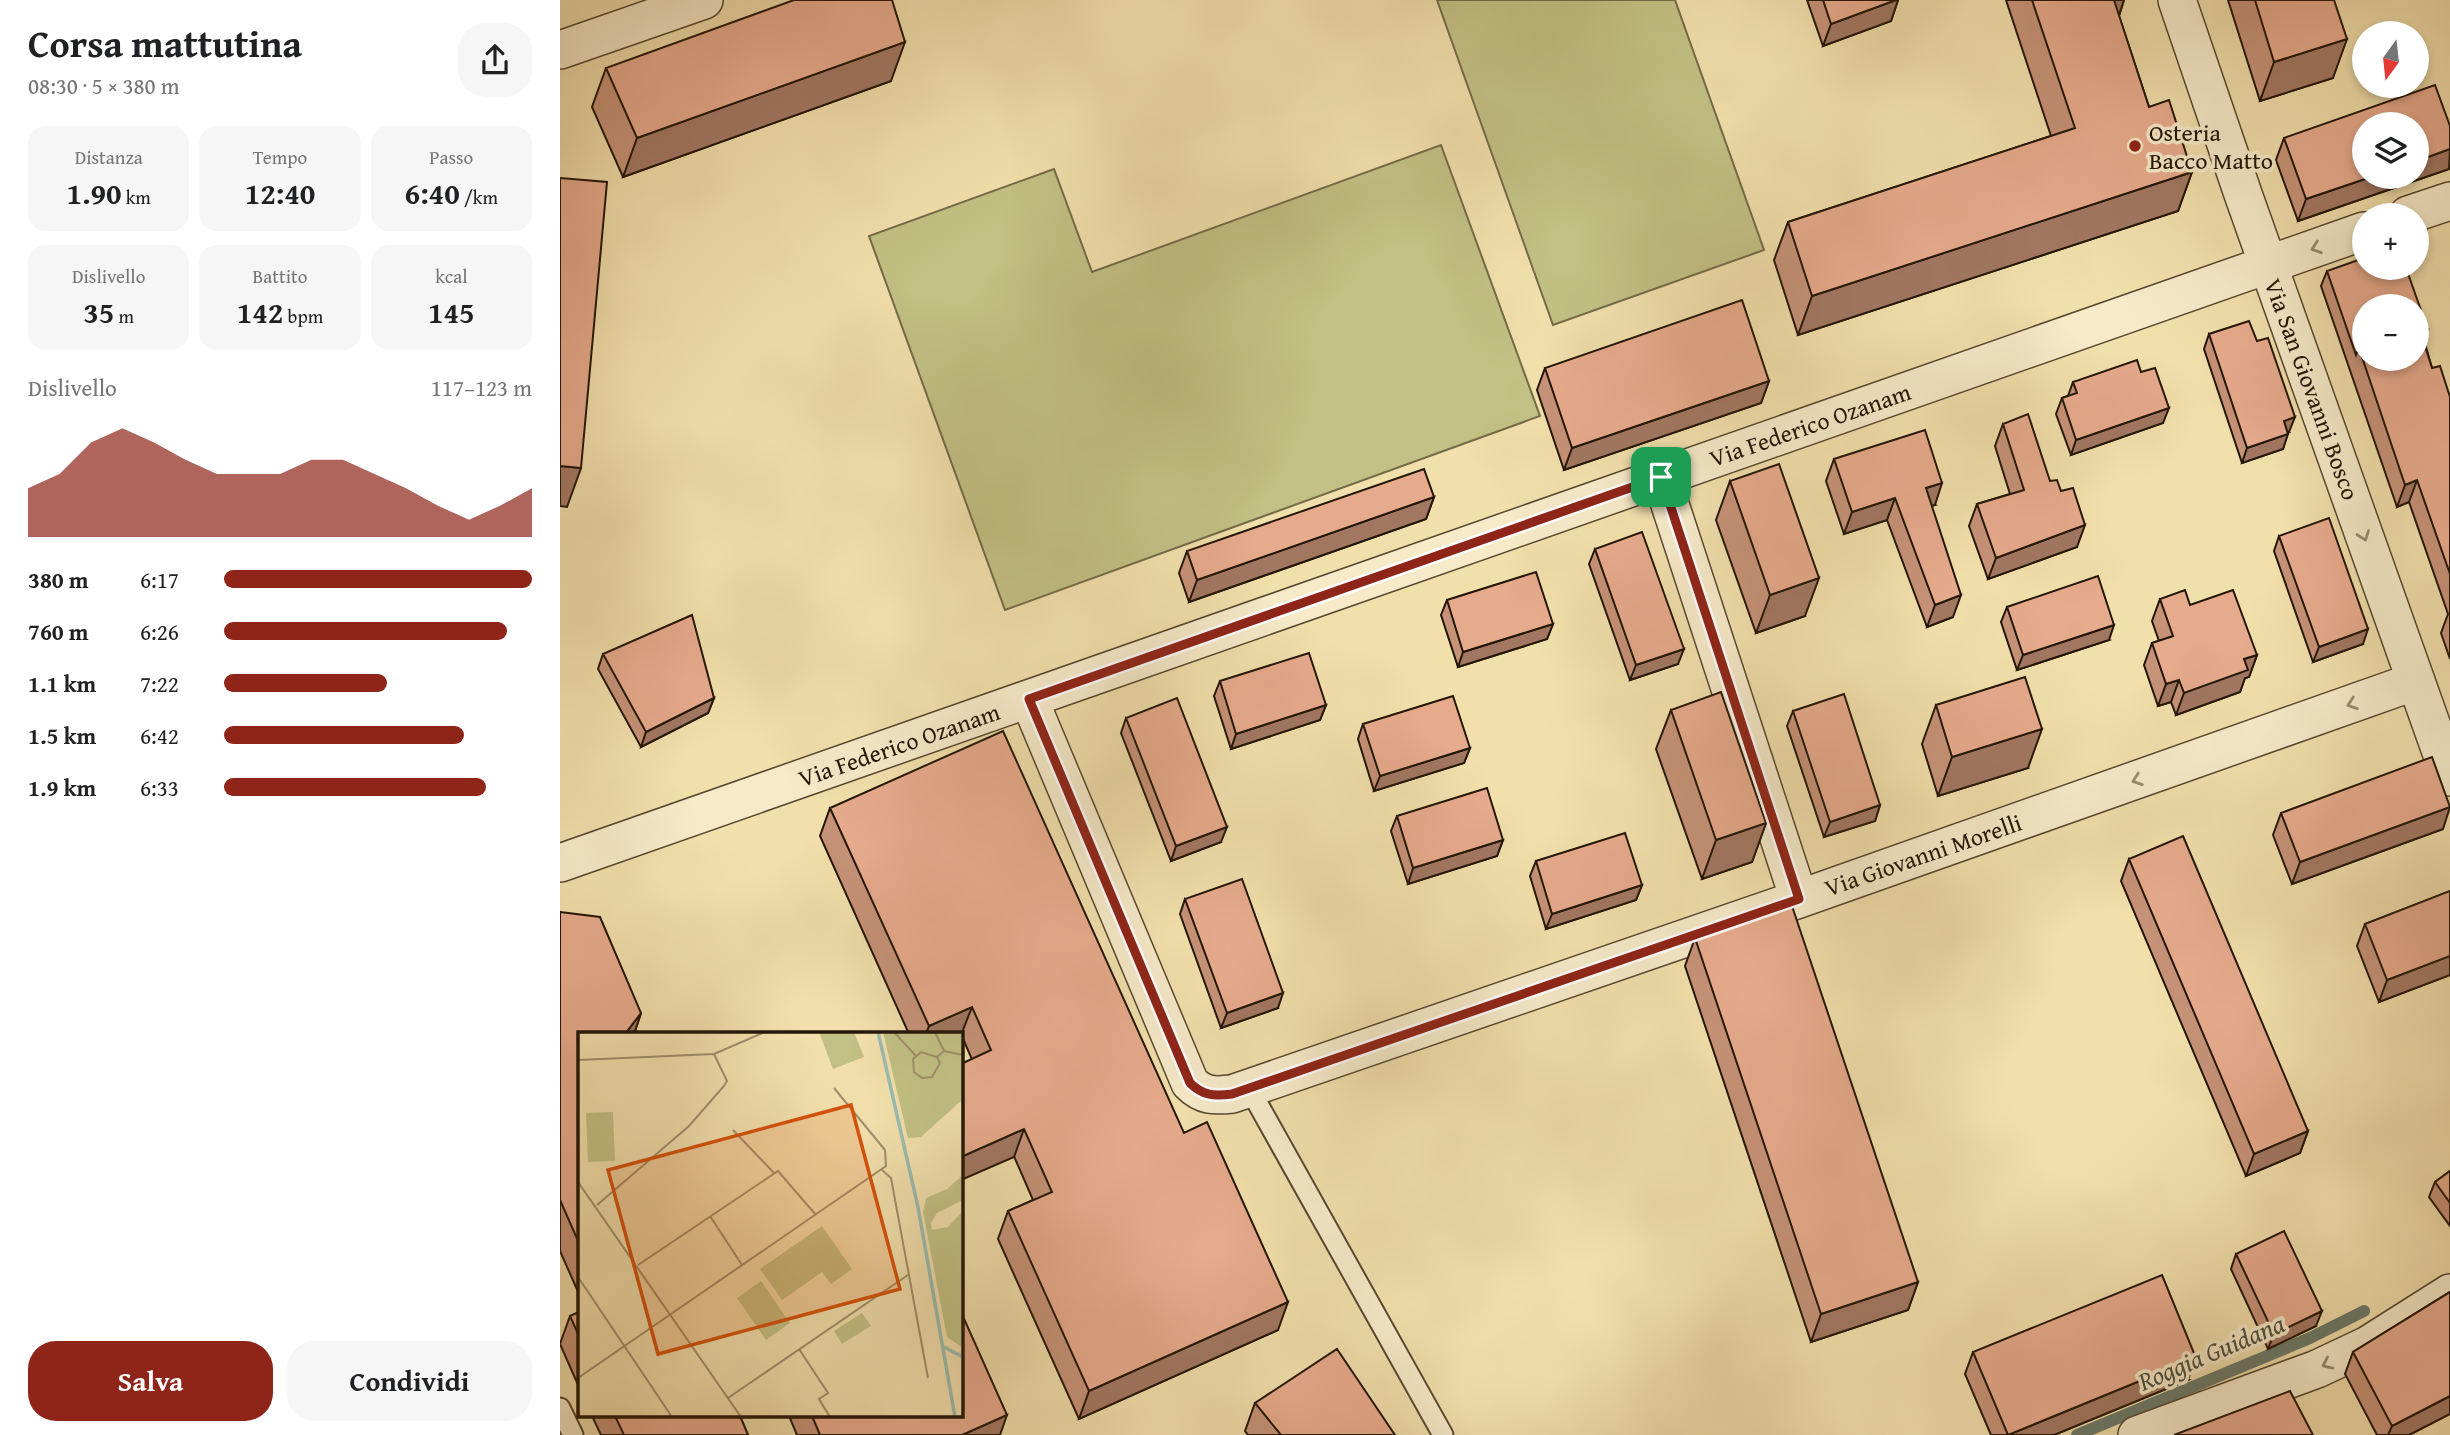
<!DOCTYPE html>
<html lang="it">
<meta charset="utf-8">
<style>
:root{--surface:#fff;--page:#f6f6f6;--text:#202124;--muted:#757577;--accent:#8f2418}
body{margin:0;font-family:"Gentium Book Plus",serif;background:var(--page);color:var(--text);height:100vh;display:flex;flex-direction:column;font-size:26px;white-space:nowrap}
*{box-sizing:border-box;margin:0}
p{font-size:23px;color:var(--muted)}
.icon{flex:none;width:38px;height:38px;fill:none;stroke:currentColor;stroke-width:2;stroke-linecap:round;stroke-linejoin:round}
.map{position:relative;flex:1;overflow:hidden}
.side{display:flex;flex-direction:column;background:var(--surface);width:560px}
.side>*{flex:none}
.needle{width:46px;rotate:195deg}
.tools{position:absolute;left:1792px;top:21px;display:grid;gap:14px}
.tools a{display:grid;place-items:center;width:77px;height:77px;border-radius:50%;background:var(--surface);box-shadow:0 4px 10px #0003;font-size:35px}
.pin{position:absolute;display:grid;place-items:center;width:60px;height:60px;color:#fff;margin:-30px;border-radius:14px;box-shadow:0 4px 10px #0006}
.round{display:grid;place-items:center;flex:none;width:74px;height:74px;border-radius:28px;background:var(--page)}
.summary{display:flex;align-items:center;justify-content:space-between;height:119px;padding:0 28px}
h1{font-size:38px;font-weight:800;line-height:52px}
.stats{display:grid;grid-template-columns:repeat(3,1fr);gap:10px;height:119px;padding:7px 28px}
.stats div{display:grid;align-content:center;border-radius:18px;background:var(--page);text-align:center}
.stats b{font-size:30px;font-weight:800}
.stats small{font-size:19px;font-weight:400}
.stats p{font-size:19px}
.chart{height:196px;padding:14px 28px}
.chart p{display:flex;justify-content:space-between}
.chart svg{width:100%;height:126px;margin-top:7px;fill:var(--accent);opacity:.7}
.cta{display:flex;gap:14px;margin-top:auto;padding:14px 28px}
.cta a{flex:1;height:80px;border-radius:28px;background:var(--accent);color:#fff;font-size:28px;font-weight:800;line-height:80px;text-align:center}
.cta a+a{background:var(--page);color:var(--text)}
ul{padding:0 28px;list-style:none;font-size:23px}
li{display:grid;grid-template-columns:112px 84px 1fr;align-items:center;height:52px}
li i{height:18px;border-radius:9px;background:var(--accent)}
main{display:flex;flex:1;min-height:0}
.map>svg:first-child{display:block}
.green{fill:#c2c084;stroke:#736b46;stroke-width:2}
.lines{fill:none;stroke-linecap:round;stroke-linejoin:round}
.stream{stroke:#6b7a6b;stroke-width:12}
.lane-casing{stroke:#574830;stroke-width:23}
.street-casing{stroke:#574830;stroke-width:40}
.lane{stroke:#f6eac9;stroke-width:19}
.street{stroke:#f6eac9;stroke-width:37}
.wall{fill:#c69278;stroke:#241607;stroke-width:2}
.shaded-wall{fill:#a17762;stroke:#241607;stroke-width:2}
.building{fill:#e6aa8c;stroke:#241607;stroke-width:2}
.oneway{stroke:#988b72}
.route-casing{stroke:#fff;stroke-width:14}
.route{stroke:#8f2418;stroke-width:9}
.poi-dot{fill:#8f2418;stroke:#f6eac9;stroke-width:2.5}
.labels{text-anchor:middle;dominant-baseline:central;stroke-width:7;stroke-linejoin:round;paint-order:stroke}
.poi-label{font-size:24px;fill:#241607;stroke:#f6eac9;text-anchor:start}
.street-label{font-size:24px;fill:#241607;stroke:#f6eac9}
.water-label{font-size:26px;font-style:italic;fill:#4e5041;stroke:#f6eac9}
.inset-river{fill:none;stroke:#9bbcae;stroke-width:3.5}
.inset-road{fill:none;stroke:#9f8f6a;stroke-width:2}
.view{fill:#d4520c;fill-opacity:0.15;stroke:#d4520c;stroke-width:3.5}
.inset-edge{fill:none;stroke:#241607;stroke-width:3.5}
</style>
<main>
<section class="side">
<div class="summary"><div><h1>Corsa mattutina</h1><p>08:30 · 5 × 380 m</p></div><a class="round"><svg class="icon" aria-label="share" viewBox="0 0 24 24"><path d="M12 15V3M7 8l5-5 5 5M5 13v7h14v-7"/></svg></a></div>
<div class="stats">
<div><p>Distanza</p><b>1.90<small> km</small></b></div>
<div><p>Tempo</p><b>12:40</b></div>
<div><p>Passo</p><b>6:40<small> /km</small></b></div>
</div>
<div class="stats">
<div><p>Dislivello</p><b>35<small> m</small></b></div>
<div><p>Battito</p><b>142<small> bpm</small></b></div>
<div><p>kcal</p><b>145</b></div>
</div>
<div class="chart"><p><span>Dislivello</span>117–123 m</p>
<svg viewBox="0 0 160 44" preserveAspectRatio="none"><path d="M0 44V27L10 22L20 11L30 6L40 11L50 17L60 22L70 22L80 22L90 17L100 17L110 22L120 27L130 33L140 38L150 33L160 27V44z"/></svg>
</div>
<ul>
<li><b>380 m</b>6:17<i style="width:100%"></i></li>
<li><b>760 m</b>6:26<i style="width:92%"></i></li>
<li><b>1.1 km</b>7:22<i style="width:53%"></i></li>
<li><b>1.5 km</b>6:42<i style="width:78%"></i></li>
<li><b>1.9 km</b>6:33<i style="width:85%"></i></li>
</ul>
<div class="cta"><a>Salva</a><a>Condividi</a></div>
</section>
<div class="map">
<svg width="1890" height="1435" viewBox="0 0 1890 1435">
<rect width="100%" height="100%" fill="#f1dfac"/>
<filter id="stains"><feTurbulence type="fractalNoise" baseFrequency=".00286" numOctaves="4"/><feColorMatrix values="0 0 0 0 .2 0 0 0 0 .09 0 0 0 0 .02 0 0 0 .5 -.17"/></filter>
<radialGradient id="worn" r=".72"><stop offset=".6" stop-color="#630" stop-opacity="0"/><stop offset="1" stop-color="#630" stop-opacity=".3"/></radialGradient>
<!-- green -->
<path class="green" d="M877 0H1115L1204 250 993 325Z
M881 145 980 416 445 610 309 236 494 169 532 272Z"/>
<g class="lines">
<!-- stream -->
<path class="stream" d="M1517 1435 1750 1338 1804 1311"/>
<!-- lane casing -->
<g class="lane-casing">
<path id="lane" d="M689 1088 883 1435
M0 1408 13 1435"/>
</g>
<!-- street casing -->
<g class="street-casing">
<path id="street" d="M1617 0 1683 194 1890 777
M0 50 144 0
M1848 215 1890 201
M1101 477 1239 899
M469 699 630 1083C643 1096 654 1096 672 1094L1239 899 1856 681
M0 863 1804 231
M1577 1435 1757 1369 1808 1345 1890 1293"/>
</g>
<!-- lane -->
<use href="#lane" class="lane"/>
<!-- street -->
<use href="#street" class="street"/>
</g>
<!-- wall -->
<path class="wall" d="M1247 0H1338L1331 21 1263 46Z
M1446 0H1564L1559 16 1589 107 1632 172 1618 211 1238 335 1214 260 1228 222 1491 136Z
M1668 0H1774L1773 78 1700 101Z
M46 68 331 81 63 177 32 107Z
M1890 126 1889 169 1738 221 1716 160 1724 138Z
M1767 271 1864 340 1872 368 1890 397V659L1881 633 1888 614 1849 502 1837 507 1761 286Z
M1649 334 1729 432H1728L1723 449 1682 463 1644 349Z
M985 368 1209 381 1201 403 1004 470 977 390Z
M1581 372 1603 423 1511 455 1496 414 1502 398 1508 396 1513 382Z
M1443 424 1490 481 1517 547 1428 579 1409 526 1417 504 1450 494 1435 446Z
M1274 459 1375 505 1371 506 1393 617 1367 627 1327 520 1284 534 1266 481Z
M1170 481 1245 616 1196 633 1156 520Z
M874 497 866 519 629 602 619 573 627 551Z
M1719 536 1803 644 1753 662 1714 551Z
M1035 549 1118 664 1070 680 1029 564Z
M1600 599 1630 605 1697 655 1689 677 1685 678 1680 692 1616 715 1611 702 1598 706 1584 665 1592 643 1599 641 1592 621Z
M887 600 993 624 987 639 898 667 881 615Z
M1447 607 1549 640 1457 670 1441 622Z
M43 654 154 698 148 713 81 747 38 669Z
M660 681 766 705 760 720 671 749 654 696Z
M1376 705 1468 768 1378 796 1362 744Z
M1111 710 1206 823 1192 862 1142 879 1096 749Z
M1233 711 1320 805 1315 821 1264 837 1227 726Z
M566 718 661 842 611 861 561 733Z
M803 724 910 748 904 763 814 791 798 739Z
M270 808 624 1133 718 1330 519 1419 438 1239 448 1211 473 1200 401 1034H349L260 836Z
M1721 813 1883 829 1732 884 1713 835Z
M837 816 943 840 937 856 848 884 831 831Z
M1569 859 1748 1131 1740 1153 1686 1176 1561 881Z
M976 861 1082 885 1076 900 986 929 970 876Z
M1890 891V975L1819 1002 1797 946 1805 924Z
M625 899 718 1008 661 1028 620 914Z
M0 912 81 1013 74 1034H19V1294L0 1251Z
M1135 938 1358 1282 1348 1310 1251 1342 1125 966Z
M1890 1171V1226L1869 1197 1875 1182Z
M1676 1254 1756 1326 1708 1349 1671 1269Z
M1890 1292V1414L1849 1435H1817L1785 1374 1793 1352Z
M19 1312V1387L0 1344 10 1316Z
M1413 1352 1628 1380 1494 1435H1431L1405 1374Z
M695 1403 835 1435H688L685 1431Z
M32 1416H180L188 1435H41Z
M229 1416H401L440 1435H237Z"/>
<!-- shaded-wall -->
<path class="shaded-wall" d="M1336 0H1338L1331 21 1263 46 1271 24Z
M1548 0H1564L1556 24Z
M1787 39 1773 78 1700 101 1714 62Z
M345 42 331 81 63 177 77 138Z
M1890 149 1889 169 1738 221 1746 199 1811 177H1857V161Z
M1632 172 1618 211 1238 335 1252 296Z
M1868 330 1862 345 1857 334Z
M1209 381 1201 403 1004 470 1012 448Z
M1609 408 1603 423 1511 455 1516 440Z
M1735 417 1729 432 1718 436 1724 421Z
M1728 434 1723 449 1682 463 1687 448Z
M0 466 21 468 7 507 0 506Z
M1857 480 1849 502 1837 507 1845 485Z
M1382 483 1375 505 1358 510 1366 488Z
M874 497 866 519 629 602 637 580Z
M1335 498 1327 520 1284 534 1292 512Z
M1525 525 1517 547 1428 579 1436 558Z
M1259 578 1245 616 1196 633 1210 595Z
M1401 595 1393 617 1367 627 1375 605Z
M993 624 987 639 898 667 903 652Z
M1554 625 1549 640 1457 670 1463 655Z
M1808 629 1803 644 1753 662 1759 647Z
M1124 649 1118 664 1070 680 1076 665Z
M1697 655 1689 677 1685 678 1680 692 1616 715 1624 693 1684 659Z
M1619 680 1611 702 1598 706 1606 684Z
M154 698 148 713 81 747 86 732Z
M766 705 760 720 671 749 676 734Z
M1482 729 1468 768 1378 796 1392 757Z
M910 748 904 763 814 791 820 776Z
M1320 805 1315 821 1264 837 1270 822Z
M1890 807 1883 829 1732 884 1740 862Z
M1206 823 1192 862 1142 879 1156 840Z
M667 827 661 842 611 861 616 846Z
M943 840 937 856 848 884 853 868Z
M1082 885 1076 900 986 929 992 914Z
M1890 956V975L1819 1002 1827 980Z
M723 993 718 1008 661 1028 667 1013Z
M412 1007 401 1035V1034H366L369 1026Z
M81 1013 74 1034H65Z
M464 1129 454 1157 401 1180V1157Z
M1748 1131 1740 1153 1686 1176 1694 1154Z
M1358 1282 1348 1310 1251 1342 1261 1314Z
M728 1302 718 1330 519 1419 529 1391Z
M1762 1311 1756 1326 1708 1349 1714 1334Z
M1636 1358 1628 1380 1494 1435H1448Z
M1890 1396V1414L1849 1435H1828L1832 1426Z
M447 1415 440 1435H402Z"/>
<!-- building -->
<path class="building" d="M234 0H332L345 42 77 138 46 68Z
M1263 0H1336L1271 24Z
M1472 0H1554L1589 107 1609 100 1632 172 1252 296 1228 222 1515 128Z
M1695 0H1774L1787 39 1714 62Z
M1875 85 1890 126V149L1857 161V124H1804V177H1811L1746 199 1724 138Z
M0 178 47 182 21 468 0 466Z
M1804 258V268H1846L1868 330 1861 332 1859 327H1857V306H1804V346L1799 348 1796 355 1767 271Z
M1182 300 1209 381 1012 448 985 368Z
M1689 321 1697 341 1708 338 1735 417 1724 421 1728 434 1687 448 1649 334Z
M1857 327H1859L1872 368 1880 366 1890 397V574L1857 480 1845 485 1799 348 1804 346V359H1857Z
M1577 360 1581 372 1595 368 1609 408 1516 440 1502 398 1517 393 1513 382Z
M1468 414 1490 481 1497 480 1501 491 1513 488 1525 525 1436 558 1417 504 1464 490 1443 424Z
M1365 430 1382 483 1366 488 1401 595 1375 605 1335 498 1292 512 1274 459Z
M1219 464 1259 578 1210 595 1170 481Z
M864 469 874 497 637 580 627 551Z
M1769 518 1808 629 1759 647 1719 536Z
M1082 532 1124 649 1076 665 1035 549Z
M976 572 993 624 903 652 887 600Z
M1538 576 1554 625 1463 655 1447 607Z
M1625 590 1630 605 1673 590 1697 655 1684 659 1688 670 1624 693 1619 680 1606 684 1592 643 1613 636 1600 599Z
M132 615 154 698 86 732 43 654Z
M749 653 766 705 676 734 660 681Z
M1465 677 1482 729 1392 757 1376 705Z
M1161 692 1206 823 1156 840 1111 710Z
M1284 694 1320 805 1270 822 1233 711Z
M893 696 910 748 820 776 803 724Z
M617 698 667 827 616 846 566 718Z
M443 731 624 1133 647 1122 728 1302 529 1391 448 1211 492 1192 464 1129 401 1157V1064L431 1050 412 1007 369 1026 270 808Z
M1872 757 1890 807 1740 862 1721 813Z
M927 788 943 840 853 868 837 816Z
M1065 833 1082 885 992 914 976 861Z
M1623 836 1748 1131 1694 1154 1569 859Z
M682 879 723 993 667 1013 625 899Z
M1890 891V956L1827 980 1805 924Z
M1232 906 1358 1282 1261 1314 1135 938Z
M0 912 40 917 81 1013 65 1034H19V1243L0 1200Z
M1890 1171V1203L1875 1182Z
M1724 1231 1762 1311 1714 1334 1676 1254Z
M1602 1275 1636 1358 1448 1435 1413 1352Z
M1890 1292V1396L1832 1426 1793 1352Z
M19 1312V1336L10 1316Z
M401 1312 447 1415 402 1435H260L252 1416H401Z
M777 1349 835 1435H721L695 1403Z
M1730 1391 1753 1435H1614Z
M55 1416H180L188 1435H64Z"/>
<!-- one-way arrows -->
<defs><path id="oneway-chevron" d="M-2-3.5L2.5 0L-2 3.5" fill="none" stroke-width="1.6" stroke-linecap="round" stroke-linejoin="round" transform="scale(1.75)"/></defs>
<g class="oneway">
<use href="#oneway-chevron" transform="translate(1756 248) rotate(161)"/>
<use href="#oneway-chevron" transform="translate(1804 536) rotate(70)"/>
<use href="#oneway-chevron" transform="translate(1792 704) rotate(161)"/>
<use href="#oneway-chevron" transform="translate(1577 780) rotate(161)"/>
<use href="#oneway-chevron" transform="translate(1767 1364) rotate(155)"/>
</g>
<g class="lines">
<!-- route casing -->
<g class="route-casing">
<path id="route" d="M1101 477 1239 899 672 1094C654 1096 643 1096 630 1083L469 699Z"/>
</g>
<!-- route -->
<use href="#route" class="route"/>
</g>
<!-- markers -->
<circle class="poi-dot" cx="1575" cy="146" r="7"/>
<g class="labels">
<!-- poi labels -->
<g class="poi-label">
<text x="1589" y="132">Osteria<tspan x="1589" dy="28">Bacco Matto</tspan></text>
</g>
<!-- street labels -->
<g class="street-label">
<text transform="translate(1752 389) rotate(70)">Via San Giovanni Bosco</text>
<text transform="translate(1250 425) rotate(-19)">Via Federico Ozanam</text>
<text transform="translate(339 745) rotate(-19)">Via Federico Ozanam</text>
<text transform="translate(1363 855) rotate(-19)">Via Giovanni Morelli</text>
</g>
<!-- water labels -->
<g class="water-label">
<text transform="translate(1651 1352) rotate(-23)">Roggia Guidana</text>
</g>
</g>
<!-- overview -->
<g transform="translate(18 1032)">
<rect width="385" height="385" fill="#f1dfac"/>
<path d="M241 0H276L286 25 255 37ZM305 0H385V67L343 105 330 106ZM35 80 37 129 10 130 8 81ZM385 143V168L359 181 353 191 354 198 370 195 385 179V316L369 305 345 180 348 166 369 157ZM244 194 274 237 253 252 244 240 204 268 182 237ZM183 249 212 291 188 308 159 266ZM284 281 293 294 264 312 256 299Z" fill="#c2c084"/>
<path class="inset-river" d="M300 0 340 175 377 385M366 315 385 325"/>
<path class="inset-road" d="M316 0 338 24M357 0 366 19 385 23M359 25 343 20 335 27 336 40 344 46 354 45 362 31 359 25 366 19M0 28 136 22 187 0M155 98 196 141M304 138 313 146 350 346M0 150 163 385M19 173 111 94 146 54 149 49 136 22M132 184 164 233M60 233 200 139 238 183M0 245 94 385M221 317 250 361 241 367 252 385M0 346 308 134 307 118 256 56M150 366 330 243"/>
<path class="view" d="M273 73 322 257 80 322 30 138Z"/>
<rect width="385" height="385" class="inset-edge"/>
</g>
<rect width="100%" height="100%" filter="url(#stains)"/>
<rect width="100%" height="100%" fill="url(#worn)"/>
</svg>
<div class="tools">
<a><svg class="needle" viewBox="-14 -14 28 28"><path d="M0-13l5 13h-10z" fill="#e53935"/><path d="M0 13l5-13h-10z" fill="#757577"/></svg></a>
<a><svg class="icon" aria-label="layers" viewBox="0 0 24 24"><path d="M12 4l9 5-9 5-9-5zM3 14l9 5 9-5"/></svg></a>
<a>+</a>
<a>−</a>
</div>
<div class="pin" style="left:1101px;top:477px;background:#1e9e55"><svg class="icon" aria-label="arrive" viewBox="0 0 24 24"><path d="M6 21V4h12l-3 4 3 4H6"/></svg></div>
</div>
</main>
